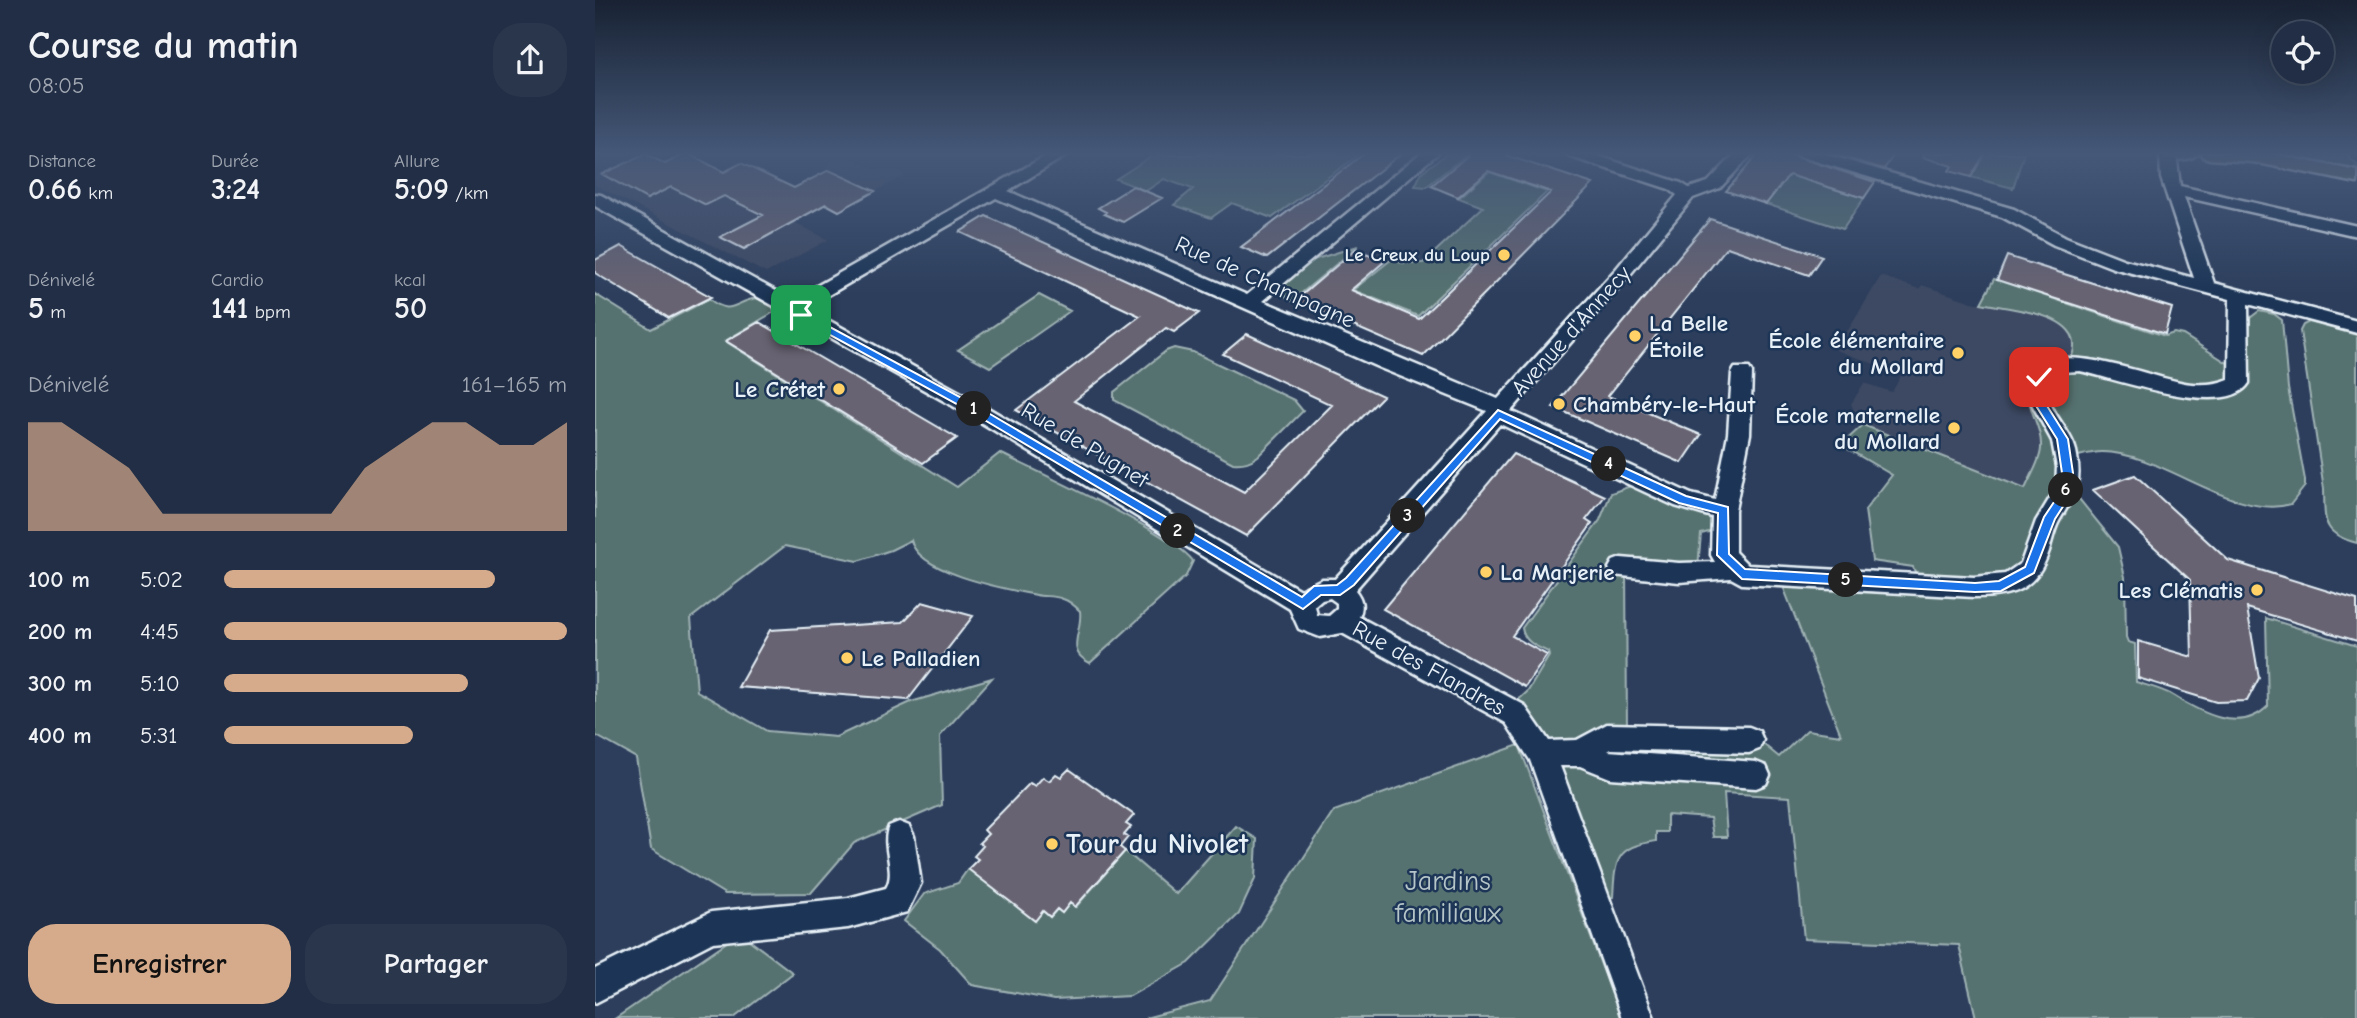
<!DOCTYPE html>
<html lang="fr">
<meta charset="utf-8">
<style>
:root{--surface:#212e45;--page:#29364c;--text:#f1f3f6;--muted:#a2a8b3;--line:#3e4a5e;--accent:#d6ab8b}
body{margin:0;font-family:"Comic Neue",sans-serif;background:var(--page);color:var(--text);height:100vh;display:flex;flex-direction:column;font-size:26px;white-space:nowrap}
*{box-sizing:border-box;margin:0}
p{font-size:23px;color:var(--muted)}
.icon{flex:none;width:38px;height:38px;fill:none;stroke:currentColor;stroke-width:2;stroke-linecap:round;stroke-linejoin:round}
.map{position:relative;flex:1;overflow:hidden}
.sheet{display:flex;flex-direction:column;background:var(--surface);width:595px}
.sheet>*{flex:none}
.fabs{position:absolute;left:1676px;top:21px;display:grid;gap:14px}
.fabs a{display:grid;place-items:center;width:63px;height:63px;border-radius:50%;background:var(--surface);box-shadow:0 7px 28px #0002,0 0 0 2px var(--line);font-size:35px}
.pin{position:absolute;display:grid;place-items:center;width:60px;height:60px;color:#fff;margin:-30px;border-radius:14px;box-shadow:0 4px 10px #0006}
.km{position:absolute;width:35px;height:35px;margin:-18px;border-radius:50%;background:#222;color:#fff;font-size:19px;line-height:35px;text-align:center}
.round{display:grid;place-items:center;flex:none;width:74px;height:74px;border-radius:28px;background:var(--page)}
.overview{display:flex;align-items:center;justify-content:space-between;height:119px;padding:0 28px}
h1{font-size:38px;font-weight:700;line-height:52px}
.stats{display:grid;grid-template-columns:repeat(3,1fr);gap:10px;height:119px;padding:7px 28px}
.stats div{display:grid;align-content:center}
.stats b{font-size:30px;font-weight:700}
.stats small{font-size:19px;font-weight:400}
.stats p{font-size:19px}
.chart{height:196px;padding:14px 28px}
.chart p{display:flex;justify-content:space-between}
.chart svg{width:100%;height:126px;margin-top:7px;fill:var(--accent);opacity:.7}
.cta{display:flex;gap:14px;margin-top:auto;padding:14px 28px}
.cta a{flex:1;height:80px;border-radius:28px;background:var(--accent);color:#111;font-size:28px;font-weight:700;line-height:80px;text-align:center}
.cta a+a{background:var(--page);color:var(--text)}
ul{padding:0 28px;list-style:none;font-size:23px}
li{display:grid;grid-template-columns:112px 84px 1fr;align-items:center;height:52px}
li i{height:18px;border-radius:9px;background:var(--accent)}
main{display:flex;flex:1;min-height:0}
.map>svg:first-child{display:block}
.built{fill:#3e4963}
.green{fill:#56726f;stroke:#9fb2b4;stroke-width:2}
.building{fill:#676472;stroke:#e8f1f8;stroke-width:2}
.lines{fill:none;stroke-linecap:round;stroke-linejoin:round}
.minor-casing{stroke:#e8f1f8;stroke-width:5}
.major-casing{stroke:#e8f1f8;stroke-width:5}
.minor{fill:#1d3557;fill-rule:evenodd}
.major{fill:#6a7166;fill-rule:evenodd}
.route{fill:#1a73e8;stroke:#fff;stroke-width:2}
.poi-dot{fill:#ffd166;stroke:#1d3557;stroke-width:2.5}
.labels{text-anchor:middle;dominant-baseline:central;stroke-width:5;stroke-linejoin:round;paint-order:stroke}
.far-poi-label{font-size:19px;font-weight:bold;fill:#e8f1f8;stroke:#1d3557;text-anchor:end}
.street-label{font-size:23px;fill:#e8f1f8;stroke:#1d3557}
.poi-label{font-size:23px;font-weight:bold;fill:#e8f1f8;stroke:#1d3557;text-anchor:start}
.near-poi-label{font-size:28px;font-weight:bold;fill:#e8f1f8;stroke:#1d3557;text-anchor:start}
.near-park-label{font-size:28px;fill:#b5c5c8;stroke:#1d3557}
</style>
<main>
<section class="sheet">
<div class="overview"><div><h1>Course du matin</h1><p>08:05</p></div><a class="round"><svg class="icon" aria-label="share" viewBox="0 0 24 24"><path d="M12 15V3M7 8l5-5 5 5M5 13v7h14v-7"/></svg></a></div>
<div class="stats">
<div><p>Distance</p><b>0.66<small> km</small></b></div>
<div><p>Durée</p><b>3:24</b></div>
<div><p>Allure</p><b>5:09<small> /km</small></b></div>
</div>
<div class="stats">
<div><p>Dénivelé</p><b>5<small> m</small></b></div>
<div><p>Cardio</p><b>141<small> bpm</small></b></div>
<div><p>kcal</p><b>50</b></div>
</div>
<div class="chart"><p><span>Dénivelé</span>161–165 m</p>
<svg viewBox="0 0 160 44" preserveAspectRatio="none"><path d="M0 44V6L10 6L20 14L30 22L40 38L50 38L60 38L70 38L80 38L90 38L100 22L110 14L120 6L130 6L140 14L150 14L160 6V44z"/></svg>
</div>
<ul>
<li><b>100 m</b>5:02<i style="width:79%"></i></li>
<li><b>200 m</b>4:45<i style="width:100%"></i></li>
<li><b>300 m</b>5:10<i style="width:71%"></i></li>
<li><b>400 m</b>5:31<i style="width:55%"></i></li>
</ul>
<div class="cta"><a>Enregistrer</a><a>Partager</a></div>
</section>
<div class="map">
<svg width="1762" height="1018" viewBox="0 0 1762 1018">
<rect width="100%" height="100%" fill="#2c3e5c"/>
<filter id="ink" filterUnits="userSpaceOnUse"><feTurbulence type="fractalNoise" baseFrequency=".0143" numOctaves="2"/><feDisplacementMap in="SourceGraphic" scale="14" xChannelSelector="R" yChannelSelector="G"/><feConvolveMatrix kernelMatrix="1 2 1 2 8 2 1 2 1" color-interpolation-filters="sRGB"/></filter>
<g filter="url(#ink)">
<!-- built -->
<path class="built" d="M49 153 70 164 92 153 118 166 102 174 112 179 146 163 181 197 233 170 230 167 241 158 257 159 280 169 305 171 309 176 244 211 232 204 225 206 199 222 233 240 171 273 0 185V175Z
M1286 276 1324 289 1327 285 1377 302 1457 317 1479 336 1480 346 1444 432 1447 449 1430 489 1268 425 1263 419 1256 404 1269 383 1297 392 1307 374 1241 350Z"/>
<!-- green -->
<path class="green" d="M561 153 567 155 766 153 677 218 637 203 616 218 579 205 598 189 569 179 551 191 521 179Z
M853 153H873L831 187 820 186 827 172Z
M1390 153H1429L1418 188 1376 177Z
M1675 153H1752L1754 158 1762 165V170Z
M894 172 952 192 823 316 758 290 797 259 807 263H828L888 207 864 198Z
M1194 175 1269 198 1248 229 1171 204Z
M763 246 697 301 685 292 686 286 718 260Z
M1399 279 1570 336 1579 333 1588 335 1653 376 1655 318 1664 311 1679 314 1687 320 1693 388 1710 480V486L1696 504C1639 521 1568 452 1507 452 1496 452 1485 456 1475 458L1476 489 1523 547 1530 577 1531 637 1533 642 1540 644 1541 682C1553 686 1567 689 1577 695 1605 712 1645 735 1673 706L1671 618 1762 646V1018H1381L1364 945 1209 939 1195 797 1129 793 1132 837H1118L1115 818 1072 815V832H1061V841C1021 847 1020 859 1018 897L1008 900 919 704 933 691 954 656 953 652C941 646 929 642 927 628L1005 520 1016 493 1044 483 1108 514 1118 520 1121 530 1106 534 1103 567 1031 562 1032 731 1157 735 1184 757 1212 730 1246 735 1186 581 1323 579 1318 567 1277 561 1270 510 1297 475 1246 445 1268 425 1430 489C1435 477 1446 460 1446 448 1447 433 1439 419 1435 405 1426 373 1449 358 1477 356 1493 313 1413 309 1386 303Z
M0 294 56 329 114 299C137 317 140 301 162 298L178 307 179 312 130 341 362 487 405 453C442 472 580 534 598 561L591 576 495 663C469 651 488 632 485 611 480 606 475 601 468 599 459 595 449 597 441 595 411 589 322 573 316 540L296 550 263 561 190 546 96 618 102 691 172 731 241 737 316 702 397 678 345 736 347 805 259 843 216 893 130 894 56 849 41 758 0 735Z
M444 295 475 311 395 367 363 350Z
M1714 322 1762 335V543C1726 534 1730 520 1729 489L1705 331 1708 325Z
M579 348 598 352 699 400 708 411 663 456C655 462 649 464 638 463L519 400V392L571 351Z
M924 745 1026 1018H550L615 1001 739 811Z
M641 826 662 839 660 879 644 914 594 963 535 996 459 1000 377 985 345 949 309 921 329 894 363 883 373 869 440 920 448 911 455 917 462 909 467 913 475 903 481 907 530 851 581 894Z
M145 933 198 973 139 1018H21Z"/>
<!-- building -->
<path class="building" d="M92 153 129 172 146 163 199 188 234 170 280 191 244 211 231 204 149 249 125 237 168 215 129 196 111 205 76 187 52 199 7 174 51 154 70 164Z
M770 153H807L672 258 646 247Z
M876 153H904L998 184 828 356 700 301 761 249 790 261 756 290 824 319 956 192 893 171 863 197 836 186Z
M1164 153H1190L1280 182 1269 198 1194 175 1171 204 1131 191Z
M1234 153H1300L1289 169Z
M1329 153H1390L1376 177 1354 171 1357 166 1328 157Z
M538 186 567 198 528 222 509 214 511 212 503 208Z
M391 216 604 313 579 332 571 328 479 401 649 492 737 405 628 354 652 334 788 396 651 536 421 410 545 316 365 232Z
M1115 219 1227 256 1214 275 1132 247 1013 396 1106 435 1087 463 958 407Z
M26 246 116 297 74 318 0 273V260Z
M1412 256 1577 308 1570 334 1402 280Z
M164 322 362 438 328 463 131 341Z
M918 454 1010 496 991 520 997 524 917 636 952 655 930 687 788 609Z
M1540 475 1633 560 1762 600V641L1652 608 1664 678 1652 701 1621 702 1543 678V641L1597 657 1595 580 1498 490Z
M327 602 378 616 313 700 143 687 175 630 308 622Z
M474 769 539 815 531 824 536 827 529 835 533 837 525 847 530 851 480 907 475 903 467 913 462 909 455 917 448 911 440 921 373 869 383 859 379 856 388 846 384 843 393 834 389 830 435 783 440 786 448 777 454 781 461 774 466 777Z"/>
<g class="lines">
<!-- minor casing -->
<g class="minor-casing">
<path id="minor" d="M456 153H475L413 191 652 295 826 153H843L668 301 903 399 1021 269 1082 195 1074 189 973 156 971 153H994L1086 183 1094 188 1113 182 1141 153H1158L1125 188 1098 198 1033 277 916 411 1096 494 1120 500 1133 434 1137 373 1140 368H1154L1157 373 1155 434 1140 510V552L1153 565 1379 577 1410 574 1426 563 1441 521 1461 488 1462 467 1457 441 1430 391C1433 323 1562 382 1597 384 1610 385 1622 384 1634 379L1635 299 1518 268 1459 245 1407 217 1204 156 1202 153H1226L1419 209 1471 237 1530 260 1599 278 1566 178 1565 153H1581L1585 186 1762 226V236L1589 197 1619 283 1762 321V333L1653 304 1654 383C1632 420 1519 378 1485 371L1466 372 1453 380C1444 403 1476 428 1481 451 1488 485 1480 494 1464 521 1459 530 1457 541 1454 551 1441 590 1418 597 1379 597L1147 584 1136 578 1084 582 1018 575 1014 568 1018 561 1026 558 1084 563 1120 562 1116 555 1117 517 1080 506 905 424 760 590C767 599 769 606 764 617L929 705 954 741 982 740 1012 724 1154 727 1164 731 1168 740 1164 749 1154 753 1016 749 1013 751 1161 762 1171 766 1175 775 1171 784 1161 788 1015 778 985 766H965L1059 1018H1027L935 760 911 723 747 633 725 637 704 629 695 609 367 411 0 206V194L6 195 197 300ZM401 198 785 368 892 411 740 579H727L705 590 381 401 211 308ZM735 598 742 603V609L734 616 722 615 720 606 727 600Z
M304 822 314 826 319 836 326 883 312 912 253 928 118 942 0 1003V969L116 912 253 898 291 888C302 870 285 846 294 826Z"/>
</g>
<!-- major casing -->
<g class="major-casing">
<path id="major" d="M452 153H473L474 154 464 160 454 157Z
M1565 153H1603C1596 162 1578 160 1567 157Z
M1606 153H1672L1762 171V183L1658 162 1615 159 1608 157Z"/>
</g>
<!-- minor -->
<use href="#minor" class="minor"/>
<!-- major -->
<use href="#major" class="major"/>
</g>
</g>
<!-- sky -->
<linearGradient id="sky" x2="0" y2="1"><stop stop-color="#182233"/><stop offset="0.52" stop-color="#455878"/><stop offset="1" stop-color="#455878" stop-opacity="0"/></linearGradient>
<rect width="1762" height="295" fill="url(#sky)"/>
<!-- route -->
<path class="route" d="M202 313H209L378 404 707 597 719 586 742 585 751 578 903 410 1091 496 1133 507 1134 554 1150 569 1380 583 1404 581 1430 567 1449 517 1465 493 1467 473 1462 439 1438 401 1435 388 1439 377 1444 373 1449 377 1446 388 1449 401 1473 439 1478 473 1476 494 1460 519 1439 573 1406 591 1380 592 1147 579 1122 555 1123 513 1084 503 905 419 759 585 745 595H726L708 609 371 409 202 317Z"/>
<!-- markers -->
<g class="poi-dot">
<circle cx="909" cy="255" r="7"/>
<circle cx="1040" cy="336" r="7"/>
<circle cx="1363" cy="353" r="7"/>
<circle cx="244" cy="389" r="7"/>
<circle cx="964" cy="404" r="7"/>
<circle cx="1359" cy="428" r="7"/>
<circle cx="891" cy="572" r="7"/>
<circle cx="1662" cy="590" r="7"/>
<circle cx="252" cy="658" r="7"/>
<circle cx="457" cy="844" r="7"/>
</g>
<g class="labels">
<!-- far-poi labels -->
<g class="far-poi-label">
<text x="895" y="255">Le Creux du Loup</text>
</g>
<!-- street labels -->
<g class="street-label">
<text transform="translate(670 282) rotate(24)">Rue de Champagne</text>
<text transform="translate(976 331) rotate(-48)">Avenue d'Annecy</text>
<text transform="translate(490 445) rotate(31)">Rue de Pugnet</text>
<text transform="translate(834 668) rotate(29)">Rue des Flandres</text>
</g>
<!-- poi labels -->
<g class="poi-label">
<text x="1054" y="323">La Belle<tspan x="1054" dy="26">Étoile</tspan></text>
<text x="1349" y="340" text-anchor="end">École élémentaire<tspan x="1349" dy="26">du Mollard</tspan></text>
<text x="230" y="389" text-anchor="end">Le Crétet</text>
<text x="978" y="404">Chambéry-le-Haut</text>
<text x="1345" y="415" text-anchor="end">École maternelle<tspan x="1345" dy="26">du Mollard</tspan></text>
<text x="905" y="572">La Marjerie</text>
<text x="1648" y="590" text-anchor="end">Les Clématis</text>
<text x="266" y="658">Le Palladien</text>
</g>
<!-- near-poi labels -->
<g class="near-poi-label">
<text x="471" y="844">Tour du Nivolet</text>
</g>
<!-- near-park labels -->
<g class="near-park-label">
<text x="853" y="881">Jardins<tspan x="853" dy="32">familiaux</tspan></text>
</g>
</g>
</svg>
<div class="fabs">
<a><svg class="icon" aria-label="locate" viewBox="0 0 24 24"><circle cx="12" cy="12" r="6"/><path d="M12 2v4M12 18v4M2 12h4M18 12h4"/></svg></a>
</div>
<div class="pin" style="left:206px;top:315px;background:#1e9e55"><svg class="icon" aria-label="arrive" viewBox="0 0 24 24"><path d="M6 21V4h12l-3 4 3 4H6"/></svg></div>
<div class="pin" style="left:1444px;top:377px;background:#d93025"><svg class="icon" aria-label="check" viewBox="0 0 24 24"><path d="M5 12l5 5 9-10"/></svg></div>
<b class="km" style="left:379px;top:409px">1</b>
<b class="km" style="left:583px;top:531px">2</b>
<b class="km" style="left:813px;top:516px">3</b>
<b class="km" style="left:1014px;top:464px">4</b>
<b class="km" style="left:1251px;top:580px">5</b>
<b class="km" style="left:1471px;top:490px">6</b>
</div>
</main>
